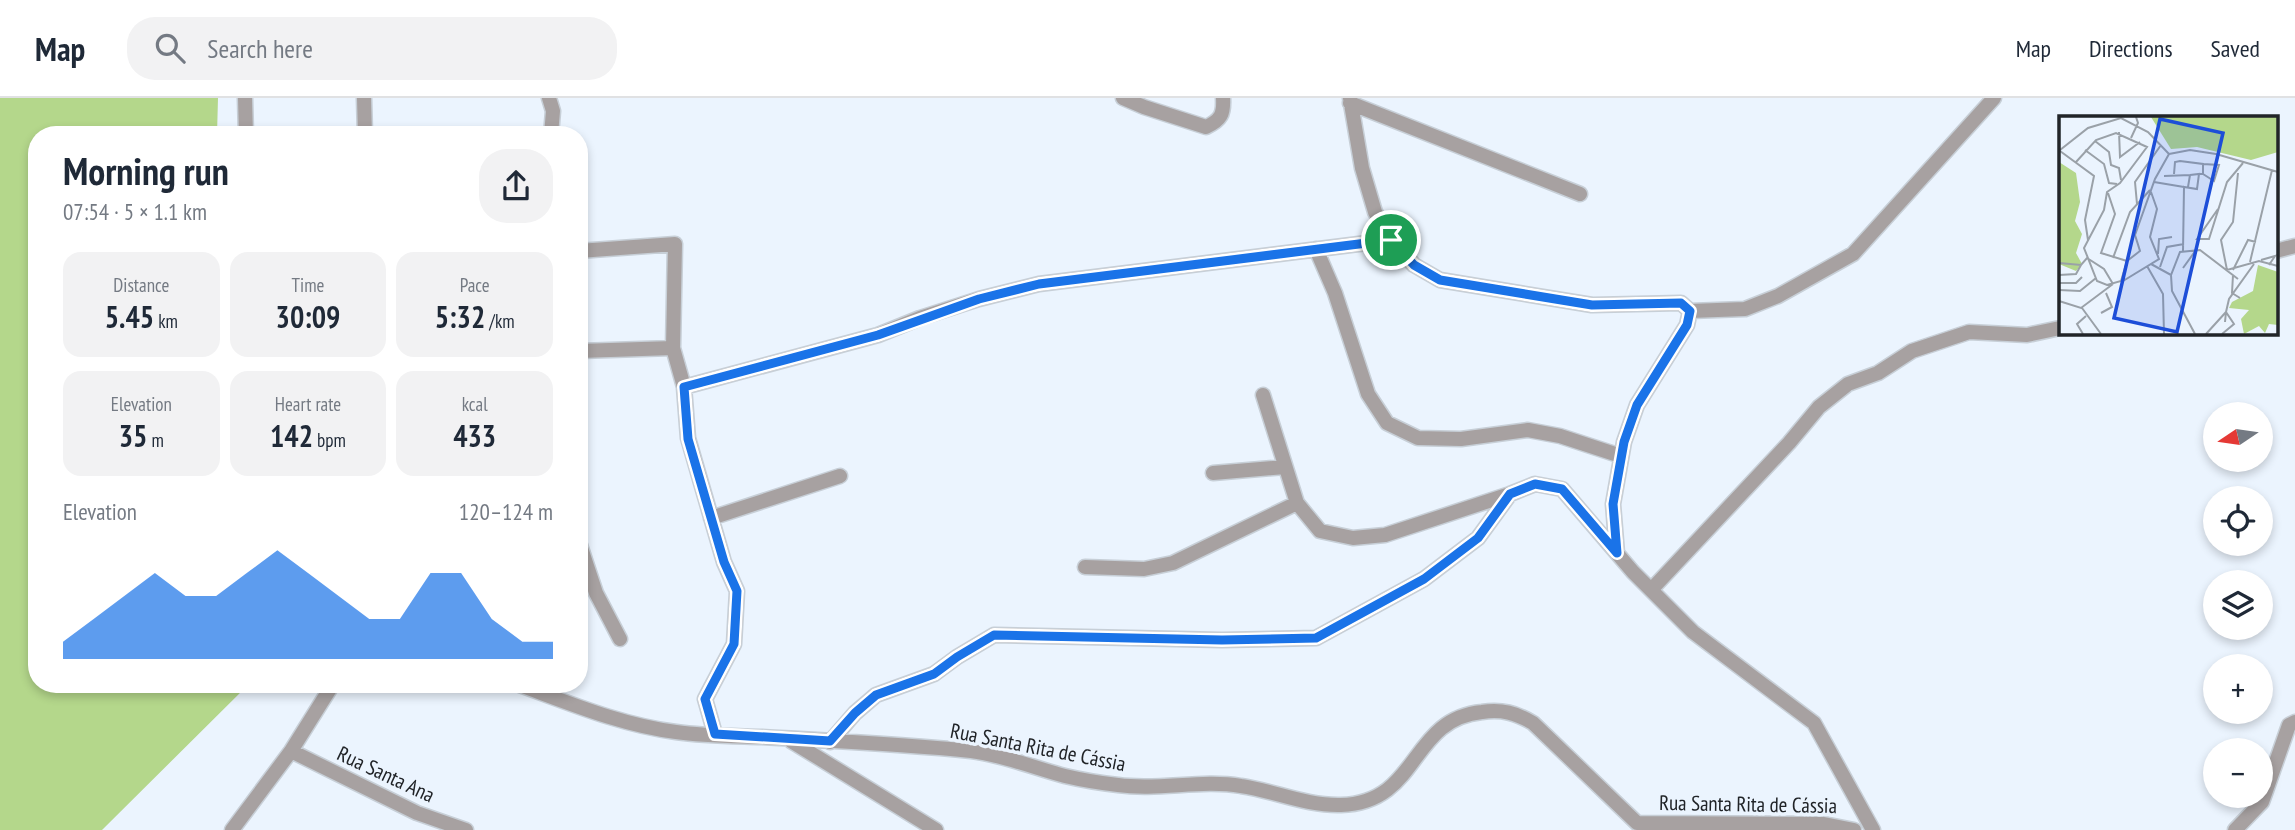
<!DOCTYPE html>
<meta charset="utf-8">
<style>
:root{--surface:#fff;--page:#f2f2f3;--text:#1f2937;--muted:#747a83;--line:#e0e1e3;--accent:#1a73e8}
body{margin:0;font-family:"PT Sans Narrow",sans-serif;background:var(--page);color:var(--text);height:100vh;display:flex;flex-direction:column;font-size:26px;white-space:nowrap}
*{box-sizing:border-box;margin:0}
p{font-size:23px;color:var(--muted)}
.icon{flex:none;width:38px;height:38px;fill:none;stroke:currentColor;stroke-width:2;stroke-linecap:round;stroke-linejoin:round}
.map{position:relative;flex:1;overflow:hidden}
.details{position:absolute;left:28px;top:28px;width:560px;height:567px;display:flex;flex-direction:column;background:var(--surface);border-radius:28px;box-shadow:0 4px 10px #0003}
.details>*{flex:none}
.needle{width:46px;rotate:257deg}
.buttons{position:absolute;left:2203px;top:304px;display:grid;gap:14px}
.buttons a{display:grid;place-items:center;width:70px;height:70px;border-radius:50%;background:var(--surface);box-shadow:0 4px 10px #0003;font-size:35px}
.pin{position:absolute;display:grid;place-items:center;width:60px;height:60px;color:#fff;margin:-30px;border:4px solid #fff;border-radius:50%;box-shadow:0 2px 7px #0007}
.round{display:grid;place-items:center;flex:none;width:74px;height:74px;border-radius:28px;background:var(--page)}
.summary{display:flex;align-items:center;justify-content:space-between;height:119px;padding:0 35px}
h1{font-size:38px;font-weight:800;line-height:52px}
.figures{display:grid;grid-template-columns:repeat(3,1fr);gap:10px;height:119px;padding:7px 35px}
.figures div{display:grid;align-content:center;border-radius:18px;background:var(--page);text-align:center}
.figures b{font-size:30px;font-weight:800}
.figures small{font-size:19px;font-weight:400}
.figures p{font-size:19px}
.chart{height:196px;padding:14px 35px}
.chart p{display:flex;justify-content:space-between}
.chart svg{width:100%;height:126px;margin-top:7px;fill:var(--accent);opacity:.7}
header{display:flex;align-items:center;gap:42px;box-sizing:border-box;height:98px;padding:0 35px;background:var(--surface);border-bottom:2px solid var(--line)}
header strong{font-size:33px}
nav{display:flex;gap:38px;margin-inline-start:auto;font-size:24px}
.search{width:490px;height:63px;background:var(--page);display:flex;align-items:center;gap:18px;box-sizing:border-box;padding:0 24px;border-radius:28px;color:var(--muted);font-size:26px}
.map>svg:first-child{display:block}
.green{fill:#b4d78b}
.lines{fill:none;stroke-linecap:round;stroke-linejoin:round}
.minor-casing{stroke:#c7cfd7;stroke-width:17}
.minor{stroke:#a7a1a1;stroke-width:14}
.route-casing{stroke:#fff;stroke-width:14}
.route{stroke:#1a73e8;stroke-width:9}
.labels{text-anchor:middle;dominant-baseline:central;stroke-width:7;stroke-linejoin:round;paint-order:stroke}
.street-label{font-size:21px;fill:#212428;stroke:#ebf4fe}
.inset-road{fill:none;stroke:#9aa1a8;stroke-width:2}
.view{fill:#1d4ed8;fill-opacity:0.15;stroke:#1d4ed8;stroke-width:3.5}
.inset-edge{fill:none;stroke:#212428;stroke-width:3.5}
</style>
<header>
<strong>Map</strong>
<div class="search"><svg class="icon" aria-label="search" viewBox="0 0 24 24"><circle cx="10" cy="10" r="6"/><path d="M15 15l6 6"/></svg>Search here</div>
<nav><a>Map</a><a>Directions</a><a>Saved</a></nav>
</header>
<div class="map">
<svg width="2295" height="732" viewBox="0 0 2295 732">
<rect width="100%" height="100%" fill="#ebf4fe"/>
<!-- green -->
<path class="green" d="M0 0H218L217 37H37V586H249L102 732H0Z"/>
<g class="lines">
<!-- minor casing -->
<g class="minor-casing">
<path id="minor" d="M245 0 246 37
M364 0 365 37
M549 0 553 13 551 37
M1123 0 1144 9 1206 29C1221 22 1224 16 1223 0
M1350 0 1362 70 1375 114 1391 142 1414 167 1440 182 1592 207 1681 205 1690 213 1687 227 1637 307 1624 344 1613 406 1617 455
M1350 5 1580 96
M1316 151 1335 195 1368 296 1387 325 1418 340 1461 341 1528 332 1560 338 1621 358
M579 153 675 146 673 250 684 289 878 237 920 220 979 201 1039 186 1391 142
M2276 153 2295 148
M1690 213 1745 211 1778 198 1853 156 1994 0
M579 253 673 250
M684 289 688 340 724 464 737 493 734 546 705 601 715 636
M1263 297 1297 405 1320 433 1353 440 1385 437 1510 396
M1213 375 1285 369
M711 420 840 378
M579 444 596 495 620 541
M1085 469 1144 471 1173 465 1297 405
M1651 492 1789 345 1819 309 1848 286 1878 275 1912 253 1969 234 2027 237 2060 230
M517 586C569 605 621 627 676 634 704 638 734 638 762 639 832 643 902 646 971 653 1004 657 1034 670 1065 678 1082 682 1100 685 1118 687 1159 693 1201 681 1241 688 1275 693 1306 708 1341 707 1420 705 1409 621 1482 614 1502 611 1516 615 1533 625L1637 725 1824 726 1854 732
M791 643 936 732
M830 644 855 615 876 597 934 576 957 559 994 537 1222 542 1316 540 1424 481 1478 440 1510 396 1535 386 1562 391 1633 474 1693 534 1814 625 1873 732
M291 653 417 715 466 732
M232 732 291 653 333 586
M2235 732 2262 704 2289 627 2295 624"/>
</g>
<!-- minor -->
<use href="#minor" class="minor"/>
</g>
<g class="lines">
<!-- route casing -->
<g class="route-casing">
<path id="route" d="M1391 142 1414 167 1440 182 1592 207 1681 205 1690 213 1687 227 1637 307 1624 344 1613 406 1617 455 1562 391 1535 386 1510 396 1478 440 1424 481 1316 540 1222 542 994 537 957 559 934 576 876 597 855 615 830 643 715 636 705 601 734 546 737 493 724 464 688 341 684 289 878 237 979 201 1039 186Z"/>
</g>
<!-- route -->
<use href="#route" class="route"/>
</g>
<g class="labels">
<!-- street labels -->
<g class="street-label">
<text transform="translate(1038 649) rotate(11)">Rua Santa Rita de Cássia</text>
<text transform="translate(386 676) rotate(25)">Rua Santa Ana</text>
<text transform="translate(1748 706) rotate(1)">Rua Santa Rita de Cássia</text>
</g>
</g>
<!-- overview -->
<g transform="translate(2059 18)">
<rect width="219" height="219" fill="#ebf4fe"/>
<path d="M92 1H219V36L192 44 138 31 112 33ZM0 46 17 57 21 86 16 105 23 118 17 137 23 148 17 155 0 148ZM199 149 219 156V209L210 208 206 217 200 210 185 218 182 203 190 194 170 192 173 186 194 175Z" fill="#b4d78b"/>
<path class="inset-road" d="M60 16 61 41 81 26M72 22 79 7 77 1M36 25 50 36 52 49 60 52 62 64M1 34 29 12 62 2 89 16 110 38M26 34 45 48 50 67 58 68M1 35 35 60 26 104 29 124M110 38 131 34 157 38 219 56M17 46 37 24 57 17 88 31 61 67 48 76 45 94 25 132 38 165 48 169 62 165 68 145 81 135 76 119 96 63 110 38M179 57 174 106 162 124 168 154 200 145 219 150M115 58 116 46 121 45 144 48V58H140M144 58 155 65 160 49 144 48M105 60 131 59 129 71M95 66 125 71M49 77 56 98 42 137 68 145M78 88 76 66 102 29M159 93 138 123H150L168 66 184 47M124 135 125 71 138 73 140 58 131 59M99 138 100 123 113 121M54 142 71 96 91 74M202 144 216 140 210 149M191 146 213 54M0 147 22 149 28 142 45 153 54 168M92 148 112 159 121 136 141 134 179 163M88 150 104 178 105 218M101 151 108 131 125 128M124 152 137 134M174 154 189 124 197 126M0 159 17 158 22 149M112 159 113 175 136 218M174 159 173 177 181 182M64 165 100 143 91 121 98 93 92 76M0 167H17L23 161M0 174 21 175 37 162M0 185 22 192 54 168M23 192 42 218M42 197 53 191 47 177M24 218 18 208 27 200M147 218 167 196 166 206M163 218 175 208 167 196 170 183 195 148"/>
<path class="view" d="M101 3 164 17 118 216 55 202Z"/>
<rect width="219" height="219" class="inset-edge"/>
</g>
</svg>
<div class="buttons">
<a><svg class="needle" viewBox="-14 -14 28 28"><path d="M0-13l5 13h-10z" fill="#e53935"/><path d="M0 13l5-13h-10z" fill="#747a83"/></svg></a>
<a><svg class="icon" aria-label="locate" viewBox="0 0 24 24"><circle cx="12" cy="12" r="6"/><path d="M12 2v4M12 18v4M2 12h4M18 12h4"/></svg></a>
<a><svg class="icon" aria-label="layers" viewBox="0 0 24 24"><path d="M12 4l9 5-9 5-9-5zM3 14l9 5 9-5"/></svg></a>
<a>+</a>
<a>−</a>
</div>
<div class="pin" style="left:1391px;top:142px;background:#1e9e55"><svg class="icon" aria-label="arrive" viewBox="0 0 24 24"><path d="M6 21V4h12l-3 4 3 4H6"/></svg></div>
<section class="details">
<div class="summary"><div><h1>Morning run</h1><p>07:54 · 5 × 1.1 km</p></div><a class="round"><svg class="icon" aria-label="share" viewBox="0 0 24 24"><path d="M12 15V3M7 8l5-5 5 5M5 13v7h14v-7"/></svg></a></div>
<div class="figures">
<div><p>Distance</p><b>5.45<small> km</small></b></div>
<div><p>Time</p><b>30:09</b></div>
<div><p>Pace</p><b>5:32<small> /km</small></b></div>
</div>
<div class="figures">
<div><p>Elevation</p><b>35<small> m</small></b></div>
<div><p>Heart rate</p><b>142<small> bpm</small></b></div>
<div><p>kcal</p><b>433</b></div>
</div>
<div class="chart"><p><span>Elevation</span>120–124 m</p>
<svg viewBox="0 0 160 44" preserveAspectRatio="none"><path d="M0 44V38L10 30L20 22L30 14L40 22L50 22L60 14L70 6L80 14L90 22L100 30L110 30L120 14L130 14L140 30L150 38L160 38V44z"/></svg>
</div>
</section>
</div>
